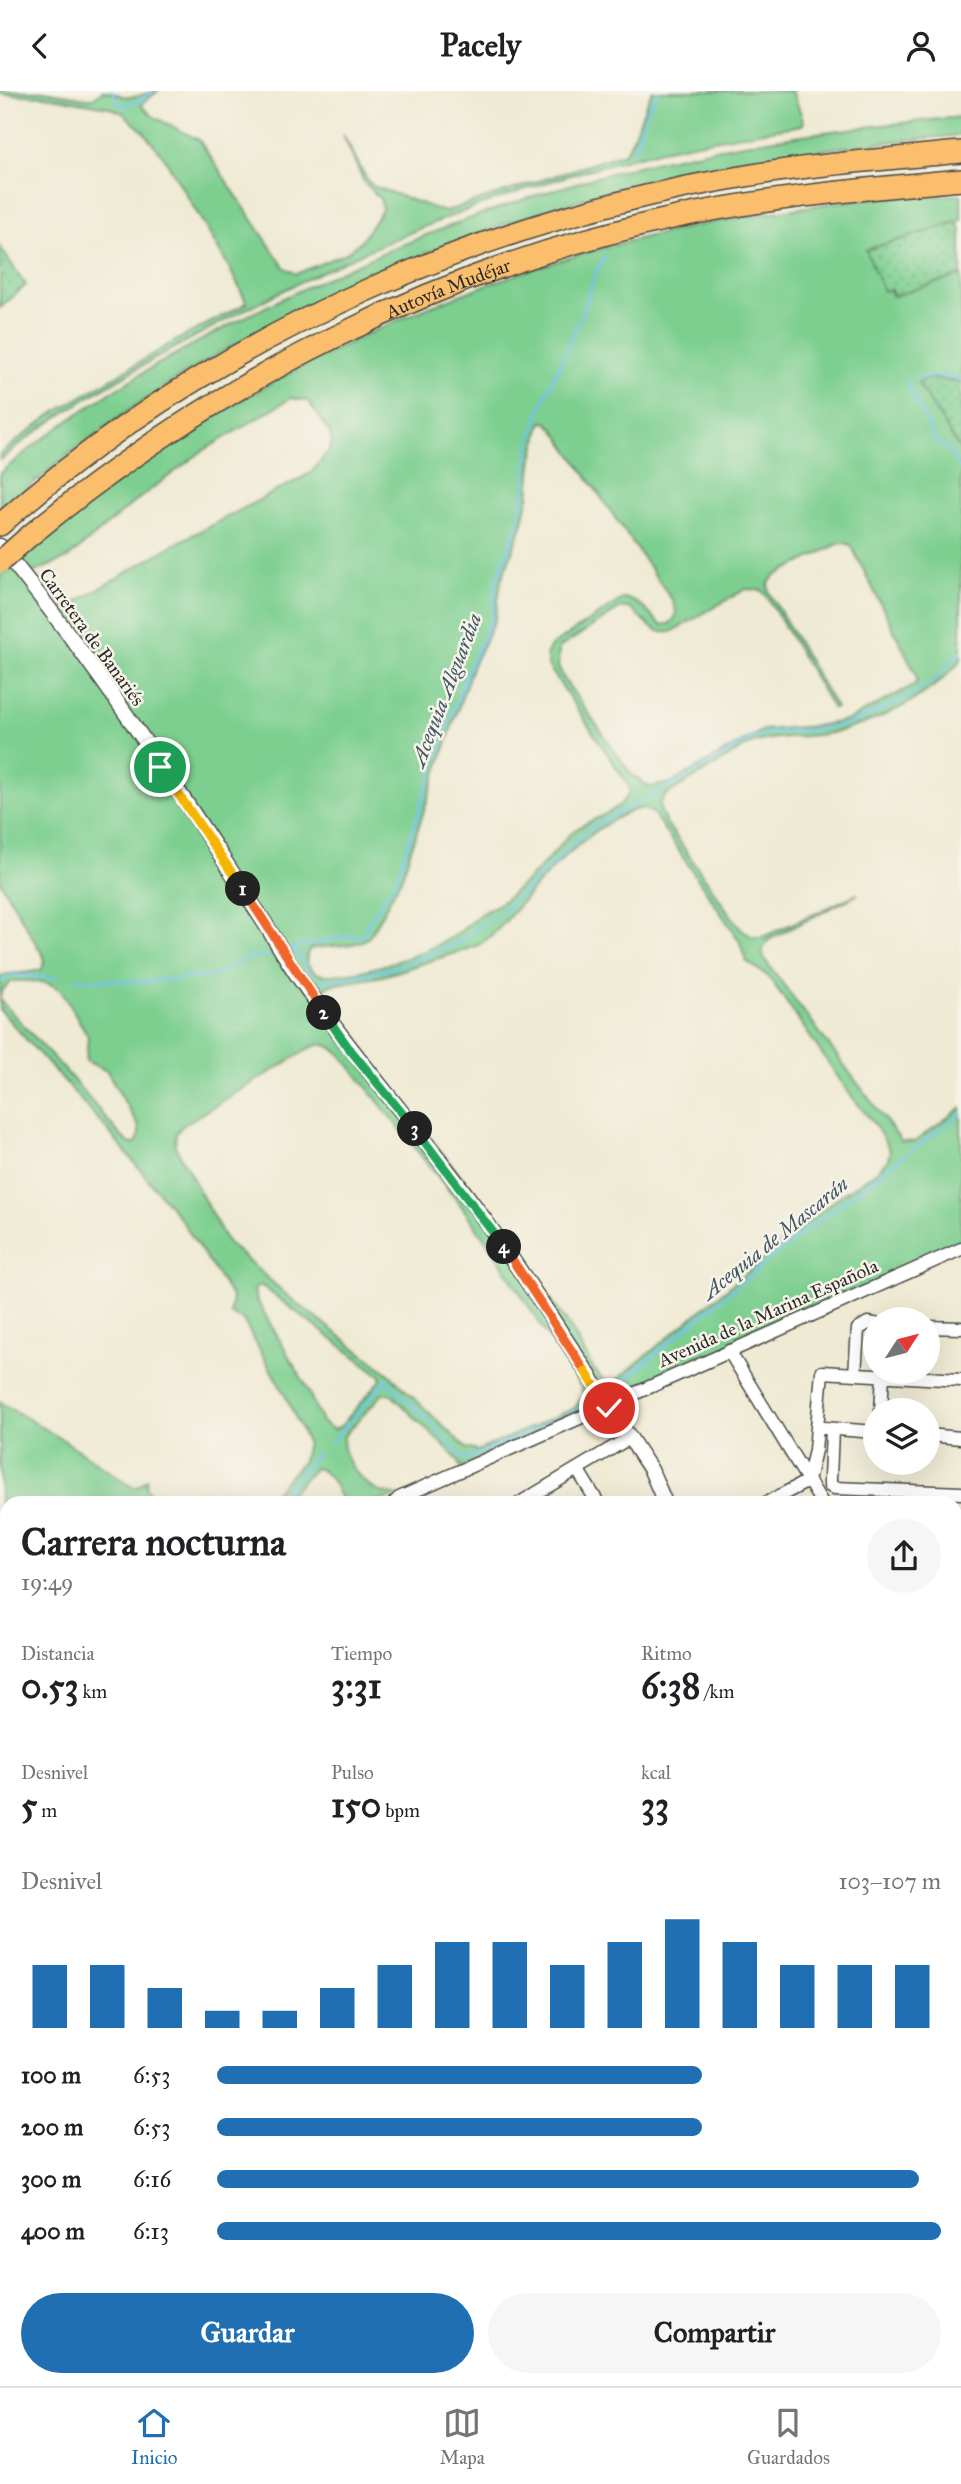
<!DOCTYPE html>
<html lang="es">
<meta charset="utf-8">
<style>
:root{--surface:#fff;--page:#f6f6f6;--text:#202124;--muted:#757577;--line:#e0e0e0;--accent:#1f6fb2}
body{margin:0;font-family:"IM FELL Great Primer",serif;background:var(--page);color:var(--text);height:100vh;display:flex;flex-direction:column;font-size:26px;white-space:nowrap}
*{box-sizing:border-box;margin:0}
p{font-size:23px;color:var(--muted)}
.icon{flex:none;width:38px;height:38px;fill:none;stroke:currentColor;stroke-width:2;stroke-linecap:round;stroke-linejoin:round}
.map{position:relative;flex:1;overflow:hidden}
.drawer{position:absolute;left:0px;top:1405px;width:962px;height:891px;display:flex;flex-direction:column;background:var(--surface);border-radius:21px 21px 0 0;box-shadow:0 7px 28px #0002}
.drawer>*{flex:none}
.needle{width:46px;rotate:54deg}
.tools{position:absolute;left:863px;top:1216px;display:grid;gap:14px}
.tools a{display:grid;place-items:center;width:77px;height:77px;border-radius:50%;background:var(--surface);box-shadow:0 7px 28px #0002;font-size:35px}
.pin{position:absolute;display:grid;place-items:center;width:60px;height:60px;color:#fff;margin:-30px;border:4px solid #fff;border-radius:50%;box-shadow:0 2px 7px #0007}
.km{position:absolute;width:35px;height:35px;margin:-18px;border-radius:50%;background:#222;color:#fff;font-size:19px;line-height:35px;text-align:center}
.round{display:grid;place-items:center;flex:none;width:74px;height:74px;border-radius:37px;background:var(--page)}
.headline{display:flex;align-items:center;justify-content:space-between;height:119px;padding:0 21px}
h1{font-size:38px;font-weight:700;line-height:52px}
.stats{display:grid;grid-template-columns:repeat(3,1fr);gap:10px;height:119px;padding:7px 21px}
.stats div{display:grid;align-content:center}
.stats b{font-size:35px;font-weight:700}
.stats small{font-size:19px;font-weight:400}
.stats p{font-size:19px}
.chart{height:196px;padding:14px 21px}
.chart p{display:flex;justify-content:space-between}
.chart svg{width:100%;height:126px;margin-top:7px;stroke:var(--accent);stroke-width:6}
.cta{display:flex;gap:14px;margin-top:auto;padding:14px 21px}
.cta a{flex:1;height:80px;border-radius:42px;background:var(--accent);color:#fff;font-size:28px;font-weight:700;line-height:80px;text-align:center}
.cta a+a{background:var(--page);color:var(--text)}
ul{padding:0 21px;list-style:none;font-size:23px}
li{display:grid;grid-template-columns:112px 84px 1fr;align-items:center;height:52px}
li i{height:18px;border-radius:9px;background:var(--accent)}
header{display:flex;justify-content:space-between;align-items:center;height:91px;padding:0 21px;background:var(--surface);font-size:32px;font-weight:700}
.tab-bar{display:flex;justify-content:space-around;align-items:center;height:98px;border-top:2px solid var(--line);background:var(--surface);font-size:19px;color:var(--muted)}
.tab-bar a{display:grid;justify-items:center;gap:4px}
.tab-bar .selected{color:var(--accent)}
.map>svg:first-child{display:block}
.grass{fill:#7dcf90;stroke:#547d5e;stroke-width:2;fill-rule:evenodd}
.park{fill:url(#park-dots);stroke:#547d5e;stroke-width:2}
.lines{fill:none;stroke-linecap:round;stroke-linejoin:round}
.stream{stroke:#73c0ed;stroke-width:2.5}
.minor-casing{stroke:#484844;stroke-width:15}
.tertiary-casing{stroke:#484844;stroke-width:17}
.secondary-casing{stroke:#484844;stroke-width:18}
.trunk-casing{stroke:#484844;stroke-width:22}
.motorway-casing{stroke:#484844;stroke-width:24}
.minor{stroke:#fff;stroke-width:12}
.tertiary{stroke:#fff;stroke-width:14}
.secondary{stroke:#fde5c5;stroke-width:16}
.trunk{stroke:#fabe6d;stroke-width:19}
.motorway{stroke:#fabe6d;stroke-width:21}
.motorway-bridge-casing{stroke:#484844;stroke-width:24;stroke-linecap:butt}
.motorway-bridge{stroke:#fabe6d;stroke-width:21}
.split-1-casing{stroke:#fff;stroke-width:14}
.split-2-casing{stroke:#fff;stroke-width:14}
.split-3-casing{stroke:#fff;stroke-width:14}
.split-4-casing{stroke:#fff;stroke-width:14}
.split-5-casing{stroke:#fff;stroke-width:14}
.split-6-casing{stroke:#fff;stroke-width:14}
.split-1{stroke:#f5b400;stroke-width:9}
.split-2{stroke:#f0652b;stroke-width:9}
.split-3{stroke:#22a559;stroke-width:9}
.split-4{stroke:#22a559;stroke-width:9}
.split-5{stroke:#f0652b;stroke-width:9}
.split-6{stroke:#f5b400;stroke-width:9}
.labels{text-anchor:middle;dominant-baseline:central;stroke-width:5;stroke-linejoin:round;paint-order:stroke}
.street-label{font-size:19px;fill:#2b2b2b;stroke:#f7f3e8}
.water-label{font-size:21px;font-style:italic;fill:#415865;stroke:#f7f3e8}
</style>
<header><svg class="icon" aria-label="back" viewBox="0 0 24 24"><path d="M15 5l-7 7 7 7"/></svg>Pacely<svg class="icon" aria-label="person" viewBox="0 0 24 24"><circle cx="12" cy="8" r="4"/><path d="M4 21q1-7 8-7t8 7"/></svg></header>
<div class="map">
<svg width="961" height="2295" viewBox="0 0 961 2295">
<defs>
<pattern id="park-dots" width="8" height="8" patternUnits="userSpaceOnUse" patternTransform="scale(1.75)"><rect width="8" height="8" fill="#7dcf90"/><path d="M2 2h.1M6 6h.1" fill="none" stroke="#67a876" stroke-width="1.8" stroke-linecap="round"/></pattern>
</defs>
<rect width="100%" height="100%" fill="#f7f3e8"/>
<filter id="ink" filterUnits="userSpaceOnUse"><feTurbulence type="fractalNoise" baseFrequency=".0143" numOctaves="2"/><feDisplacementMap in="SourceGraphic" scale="14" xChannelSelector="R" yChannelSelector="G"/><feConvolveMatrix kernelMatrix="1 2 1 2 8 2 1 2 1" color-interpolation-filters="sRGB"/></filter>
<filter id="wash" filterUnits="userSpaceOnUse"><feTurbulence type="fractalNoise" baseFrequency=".00686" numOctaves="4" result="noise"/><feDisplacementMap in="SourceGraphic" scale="28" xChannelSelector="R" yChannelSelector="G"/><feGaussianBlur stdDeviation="1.57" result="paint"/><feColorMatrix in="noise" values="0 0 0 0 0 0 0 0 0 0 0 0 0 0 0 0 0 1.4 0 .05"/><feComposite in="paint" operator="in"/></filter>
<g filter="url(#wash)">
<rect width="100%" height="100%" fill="#efead3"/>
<!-- grass -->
<path class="grass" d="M0 0H42L87 7H94L102 0C116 0 119 6 129 6 140 7 147 0 158 0L141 14 154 26 199 49 284 176 296 183 346 162 361 150 382 119 381 109 364 91 343 44 366 87 373 95 444 121 624 62C633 55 644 14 652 0H792L804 31 802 34C750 43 697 50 646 63 488 103 339 166 196 245 128 282 60 319 0 369V363L49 325 79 307 173 251 247 212 229 176 164 66 143 40 123 22 108 16 45 5 0 3Z
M961 26V44C870 52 779 63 689 81 642 90 597 104 551 118 350 181 158 279 0 421V382C68 324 146 278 226 236 352 170 485 116 622 79 733 50 847 37 961 26Z
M961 104V129L866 159 893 205 961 184V292L951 290 919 292 961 360V569C928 608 874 634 825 643 799 647 774 644 750 653L666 704C657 713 660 719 665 730L739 836C748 844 753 849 765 845L858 803 770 848C762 855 761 860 765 869L901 1050 914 1051 961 1017V1154L461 1377 456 1367 392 1304 383 1302 344 1345C339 1365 362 1394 380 1401 386 1403 392 1403 398 1405L372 1412H343C336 1399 331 1380 315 1377L281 1412H265L303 1370 307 1351 285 1304 243 1229 230 1223 232 1206 179 1126 105 1036 0 919V885C14 880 30 884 42 878L45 868 0 790V485C219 289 491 162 781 120 816 114 852 109 887 106 911 105 936 105 961 104ZM291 307 308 310 330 342 332 351 329 359 311 382 173 454 66 517 57 513 32 482 68 467 133 412 201 361ZM547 331 554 338 672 509 676 520 675 527 669 533 661 534C648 523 642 511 624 507L551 555 546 564 549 576 627 692 630 700C622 721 592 727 575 739 565 746 558 758 549 767 537 781 521 795 507 807 499 814 488 818 479 824 471 830 464 839 455 844 423 864 366 883 328 884 313 885 300 872 310 858 328 853 356 858 370 845L401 788 472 576 495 529 501 490 522 435 529 405 532 372 541 332ZM845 452 851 454 916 583 917 590 914 594 849 629 816 635 763 639 671 692 650 696 632 684 564 588 558 575 559 557 621 517H629C644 527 651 544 671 541L746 498 761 499 766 504 833 618 836 617 769 501 768 494 774 485 838 453ZM643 717 653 722 739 849 746 870 769 886 849 1002 875 1034 889 1057 890 1062 887 1070 877 1080 837 1107 619 1287 609 1290 602 1288 593 1277 572 1239 509 1146 348 942 321 899 330 894 383 885 477 855C497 843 511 823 527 805 554 774 603 725 643 717ZM12 890C29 890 52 888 63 902L88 945 86 970 107 980 139 1036V1046L136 1052 130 1053 120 1044 63 977 0 909 1 901ZM321 953 331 956 341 964 462 1116 492 1158 581 1297 584 1304 575 1317 477 1360 466 1357 388 1282 289 1206 227 1151 175 1055 176 1042 183 1034 312 956ZM258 1195H262L381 1285V1289L340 1336 334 1339 322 1331 306 1295 256 1208 254 1199Z
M0 1311 65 1350 132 1396H138L147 1388 146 1396 155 1412H7V1654L0 1651Z"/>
<!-- park -->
<path class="park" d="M957 131 961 139V184L893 205 891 198 883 200 866 159Z
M0 156 26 194 0 217Z
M928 288H937L961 292V360L918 292Z
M0 1652 7 1654V1795L0 1793Z"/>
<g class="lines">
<!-- stream -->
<path class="stream" d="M112 0 118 11 123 15 139 10 153 0
M633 61 648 18 658 0
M918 288 938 285 961 289
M911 291 909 292 910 299 936 350 948 358 961 378
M288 858 347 845 362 846 369 830 397 787 446 638 471 573 492 528 496 491 518 432 525 396 528 362 541 315 582 223 596 181 605 166
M294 858 316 892 390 878 426 865 463 849 489 828 504 820 580 746 600 731 671 695 755 645 777 641 812 639 851 632 883 618 916 600 936 587 961 560
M76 888 146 891 213 885 227 879 244 867 271 864
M0 890 12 884 57 887
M613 1299C725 1203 841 1109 961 1023
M331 1352 386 1289 426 1327 463 1367 467 1368 593 1312
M274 1412 318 1362"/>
</g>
</g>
<g filter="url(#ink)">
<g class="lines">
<!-- minor casing -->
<g class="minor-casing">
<path id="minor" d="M928 1236 961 1237
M729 1260 822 1412
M855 1283 858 1238 868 1232 875 1233
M881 1320 883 1285
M824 1337 875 1341
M832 1338 830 1388V1395L834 1397 961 1402
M928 1344 961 1347
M577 1378 598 1412
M394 1412 399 1407 961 1158
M520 1412 629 1347
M766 1412 808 1390 815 1359 822 1281 961 1289
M956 1492 961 1493
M956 1528 961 1523
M0 1796 7 1798
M956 1850 961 1835
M956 1957 961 1960
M956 2057 961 2058
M0 2072 7 2073
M0 2112 7 2095
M956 2186 961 2187
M0 2211 7 2214
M202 2289 226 2295
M809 2289 822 2295
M862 2289 886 2295
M0 2293 4 2295
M102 2295 103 2289
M186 2295 187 2289
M369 2295 370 2289
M472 2295 473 2289
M583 2295 584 2289"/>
</g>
<!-- tertiary casing -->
<g class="tertiary-casing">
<path id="tertiary" d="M0 455C93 569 175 693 255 817 272 842 286 869 304 894 357 970 419 1039 474 1114 536 1199 592 1290 651 1379L665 1412"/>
</g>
<!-- secondary casing -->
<g class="secondary-casing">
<path id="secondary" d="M956 1640 961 1636
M717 2295 719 2289
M736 2295 738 2289"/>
</g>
<!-- trunk casing -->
<g class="trunk-casing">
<path id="trunk" d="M956 2153 961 2147
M835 2295 840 2289"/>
</g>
<!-- motorway casing -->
<g class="motorway-casing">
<g id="motorway">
<path d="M0 434C203 251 478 129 746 85 817 73 889 68 961 61"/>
<path id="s1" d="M27 447C216 290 437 178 677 126 771 106 866 98 961 89"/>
</g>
</g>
<!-- minor -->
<use href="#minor" class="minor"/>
<!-- tertiary -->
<use href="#tertiary" class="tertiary"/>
<!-- secondary -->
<use href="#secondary" class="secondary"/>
<!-- trunk -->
<use href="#trunk" class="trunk"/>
<!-- motorway -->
<use href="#motorway" class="motorway"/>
<!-- motorway-bridge casing -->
<g class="motorway-bridge-casing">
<path id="motorway-bridge" d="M0 471 27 447"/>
</g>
<!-- motorway-bridge -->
<use href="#motorway-bridge" class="motorway-bridge"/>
</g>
</g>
<g class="lines" filter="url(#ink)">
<!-- split-1 casing -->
<g class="split-1-casing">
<path id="split-1" d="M160 676 243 798"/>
</g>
<!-- split-2 casing -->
<g class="split-2-casing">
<path id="split-2" d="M243 798 324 922"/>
</g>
<!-- split-3 casing -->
<g class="split-3-casing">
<path id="split-3" d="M324 922 348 956 415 1038"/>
</g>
<!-- split-4 casing -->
<g class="split-4-casing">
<path id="split-4" d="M415 1038 504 1156"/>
</g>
<!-- split-5 casing -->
<g class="split-5-casing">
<path id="split-5" d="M504 1156 585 1280"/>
</g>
<!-- split-6 casing -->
<g class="split-6-casing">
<path id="split-6" d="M585 1280 609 1317"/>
</g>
<!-- split-1 -->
<use href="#split-1" class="split-1"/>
<!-- split-2 -->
<use href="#split-2" class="split-2"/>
<!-- split-3 -->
<use href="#split-3" class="split-3"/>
<!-- split-4 -->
<use href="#split-4" class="split-4"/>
<!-- split-5 -->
<use href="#split-5" class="split-5"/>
<!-- split-6 -->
<use href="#split-6" class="split-6"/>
</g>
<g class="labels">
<!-- street labels -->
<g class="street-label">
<text stroke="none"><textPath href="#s1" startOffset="492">Autovía Mudéjar</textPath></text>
<text transform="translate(92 546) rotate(54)">Carretera de Banariés</text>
<text transform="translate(768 1222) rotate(-24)">Avenida de la Marina Española</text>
</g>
<!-- water labels -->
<g class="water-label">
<text transform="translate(446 599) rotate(-69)">Acequia Alguardia</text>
<text transform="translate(775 1147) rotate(-39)">Acequia de Mascarán</text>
</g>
</g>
</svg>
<div class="tools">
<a><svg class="needle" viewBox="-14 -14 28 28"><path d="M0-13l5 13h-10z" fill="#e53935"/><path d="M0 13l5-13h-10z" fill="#757577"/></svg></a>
<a><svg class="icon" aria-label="layers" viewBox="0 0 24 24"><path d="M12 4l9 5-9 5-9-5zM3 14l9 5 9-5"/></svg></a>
</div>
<div class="pin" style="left:160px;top:676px;background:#1e9e55"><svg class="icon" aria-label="arrive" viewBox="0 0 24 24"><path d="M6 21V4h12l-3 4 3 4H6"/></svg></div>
<div class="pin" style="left:609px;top:1317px;background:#d93025"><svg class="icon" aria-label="check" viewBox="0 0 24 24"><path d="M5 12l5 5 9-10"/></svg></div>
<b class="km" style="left:243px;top:798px">1</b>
<b class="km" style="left:324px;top:922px">2</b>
<b class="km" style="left:415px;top:1038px">3</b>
<b class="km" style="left:504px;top:1156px">4</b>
<section class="drawer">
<div class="headline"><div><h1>Carrera nocturna</h1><p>19:49</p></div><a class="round"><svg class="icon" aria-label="share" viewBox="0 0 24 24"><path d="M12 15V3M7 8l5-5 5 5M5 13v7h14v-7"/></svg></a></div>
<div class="stats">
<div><p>Distancia</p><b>0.53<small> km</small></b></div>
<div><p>Tiempo</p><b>3:31</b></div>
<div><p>Ritmo</p><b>6:38<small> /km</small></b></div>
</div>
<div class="stats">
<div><p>Desnivel</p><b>5<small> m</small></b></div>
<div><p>Pulso</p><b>150<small> bpm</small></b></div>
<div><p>kcal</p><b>33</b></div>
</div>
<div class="chart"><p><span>Desnivel</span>103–107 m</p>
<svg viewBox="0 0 160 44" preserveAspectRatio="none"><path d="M5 44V22M15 44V22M25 44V30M35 44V38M45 44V38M55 44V30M65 44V22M75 44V14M85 44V14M95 44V22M105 44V14M115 44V6M125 44V14M135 44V22M145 44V22M155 44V22"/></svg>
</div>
<ul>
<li><b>100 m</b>6:53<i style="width:67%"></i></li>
<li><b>200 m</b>6:53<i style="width:67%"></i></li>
<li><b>300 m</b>6:16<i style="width:97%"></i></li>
<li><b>400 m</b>6:13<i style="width:100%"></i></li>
</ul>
<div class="cta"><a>Guardar</a><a>Compartir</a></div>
</section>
</div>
<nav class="tab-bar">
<a class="selected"><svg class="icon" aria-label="home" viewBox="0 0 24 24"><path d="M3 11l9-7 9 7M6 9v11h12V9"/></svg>Inicio</a>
<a><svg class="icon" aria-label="map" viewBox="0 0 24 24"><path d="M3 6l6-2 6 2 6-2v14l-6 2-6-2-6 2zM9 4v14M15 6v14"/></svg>Mapa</a>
<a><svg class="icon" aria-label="saved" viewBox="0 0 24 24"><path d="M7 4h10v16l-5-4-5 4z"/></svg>Guardados</a>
</nav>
